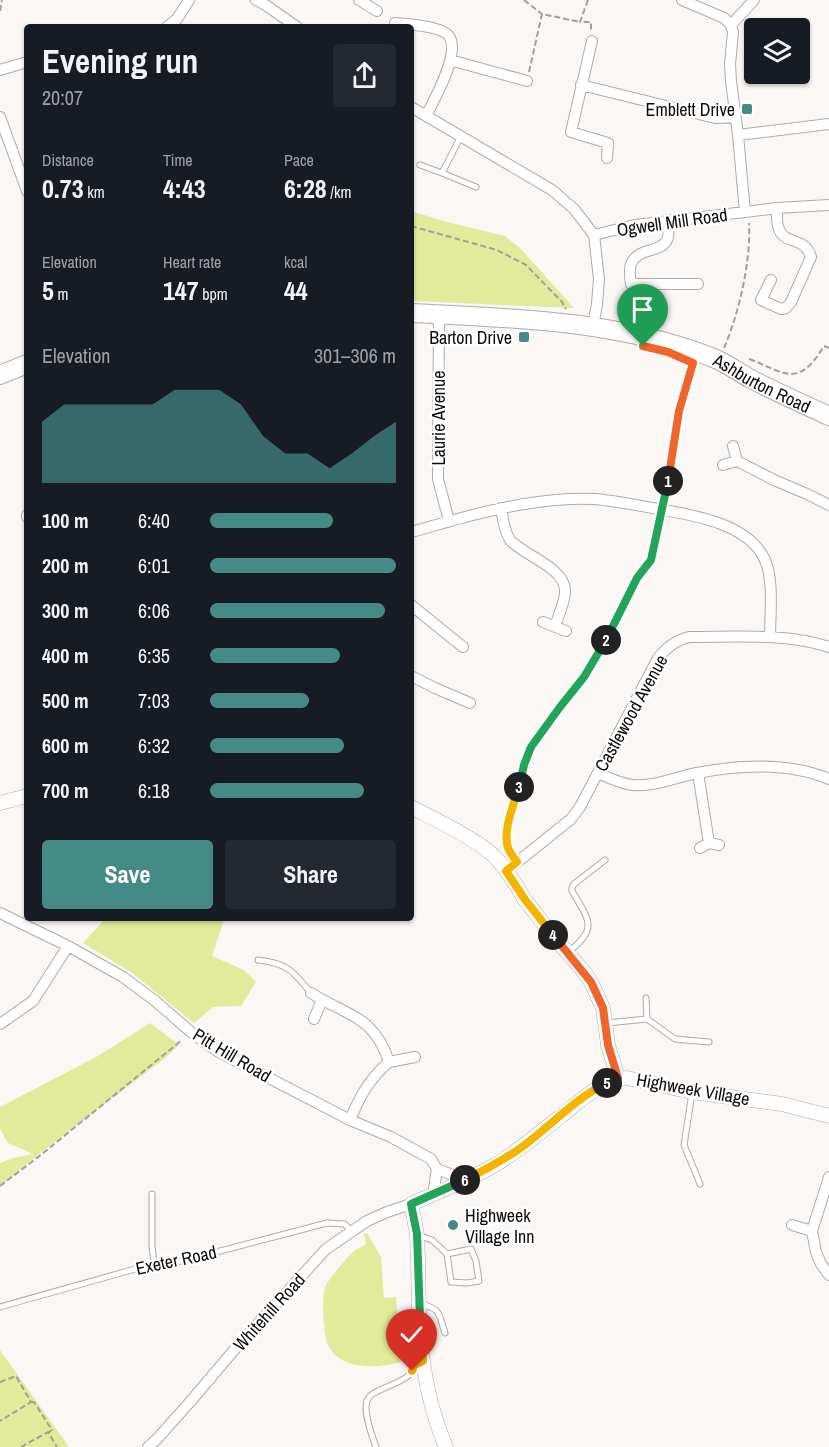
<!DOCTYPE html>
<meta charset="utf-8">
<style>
:root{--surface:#171b24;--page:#242831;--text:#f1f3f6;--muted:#9ea1a6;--accent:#448b88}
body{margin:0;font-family:"Archivo Narrow",sans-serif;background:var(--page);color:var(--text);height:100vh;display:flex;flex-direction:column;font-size:22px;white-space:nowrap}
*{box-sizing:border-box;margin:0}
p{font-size:20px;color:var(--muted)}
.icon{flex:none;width:33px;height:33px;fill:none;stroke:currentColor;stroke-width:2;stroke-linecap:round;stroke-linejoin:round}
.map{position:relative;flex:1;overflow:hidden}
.sheet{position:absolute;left:24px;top:24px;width:390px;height:897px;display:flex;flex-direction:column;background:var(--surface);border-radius:6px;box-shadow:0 2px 4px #0004}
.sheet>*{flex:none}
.tools{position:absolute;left:744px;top:18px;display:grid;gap:12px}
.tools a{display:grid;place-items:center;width:66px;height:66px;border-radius:6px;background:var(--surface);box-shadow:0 2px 4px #0004;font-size:30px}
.pin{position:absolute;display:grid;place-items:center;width:51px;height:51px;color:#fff;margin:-62px -26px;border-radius:50% 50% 50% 0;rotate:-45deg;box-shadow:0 0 6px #0007}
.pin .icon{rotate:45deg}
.km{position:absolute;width:30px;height:30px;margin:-15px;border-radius:50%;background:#222;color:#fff;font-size:16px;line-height:30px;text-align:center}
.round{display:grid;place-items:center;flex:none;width:63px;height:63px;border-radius:6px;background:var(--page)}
.summary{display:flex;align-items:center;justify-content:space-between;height:102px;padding:0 18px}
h1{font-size:33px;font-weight:700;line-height:45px}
.metrics{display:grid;grid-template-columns:repeat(3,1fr);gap:9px;height:102px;padding:6px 18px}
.metrics div{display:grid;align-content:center}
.metrics b{font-size:26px;font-weight:700}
.metrics small{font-size:16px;font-weight:400}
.metrics p{font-size:16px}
.chart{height:168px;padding:12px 18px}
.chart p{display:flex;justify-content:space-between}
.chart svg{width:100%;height:108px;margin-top:6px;fill:var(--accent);opacity:.7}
.primary-button{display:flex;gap:12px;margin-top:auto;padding:12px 18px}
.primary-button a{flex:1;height:69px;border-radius:6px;background:var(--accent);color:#fff;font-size:24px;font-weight:700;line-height:69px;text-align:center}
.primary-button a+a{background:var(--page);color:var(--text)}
ul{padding:0 18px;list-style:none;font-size:20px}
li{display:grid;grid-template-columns:96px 72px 1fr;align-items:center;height:45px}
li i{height:15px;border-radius:8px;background:var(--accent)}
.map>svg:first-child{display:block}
.green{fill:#e1ec9b}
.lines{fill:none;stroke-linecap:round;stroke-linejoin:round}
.service-casing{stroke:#aeaaa9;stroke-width:7}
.minor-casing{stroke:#aeaaa9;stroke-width:12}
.tertiary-casing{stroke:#aeaaa9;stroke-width:15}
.primary-casing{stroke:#aeaaa9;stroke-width:20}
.path{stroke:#a19e9d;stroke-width:2;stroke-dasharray:6 3;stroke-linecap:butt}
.service{stroke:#fff;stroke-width:5}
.minor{stroke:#fff;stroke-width:10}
.tertiary{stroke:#fff;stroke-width:14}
.primary{stroke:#fff;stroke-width:18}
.split-1-casing{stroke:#fff;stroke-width:12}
.split-2-casing{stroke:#fff;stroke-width:12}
.split-3-casing{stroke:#fff;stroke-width:12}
.split-4-casing{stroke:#fff;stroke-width:12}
.split-5-casing{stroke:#fff;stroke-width:12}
.split-6-casing{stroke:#fff;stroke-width:12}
.split-7-casing{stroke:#fff;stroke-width:12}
.split-8-casing{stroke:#fff;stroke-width:12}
.split-1{stroke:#f0652b;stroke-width:8}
.split-2{stroke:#22a559;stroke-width:8}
.split-3{stroke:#22a559;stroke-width:8}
.split-4{stroke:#f5b400;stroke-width:8}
.split-5{stroke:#f0652b;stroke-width:8}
.split-6{stroke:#f5b400;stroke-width:8}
.split-7{stroke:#22a559;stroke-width:8}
.split-8{stroke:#f5b400;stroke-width:8}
.poi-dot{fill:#448b88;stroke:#fff;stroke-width:2}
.labels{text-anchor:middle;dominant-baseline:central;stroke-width:5;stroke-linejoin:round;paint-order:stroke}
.poi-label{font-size:18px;fill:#0d0c0c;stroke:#fff;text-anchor:end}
.street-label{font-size:18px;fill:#0d0c0c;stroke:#fff}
</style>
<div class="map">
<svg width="829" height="1447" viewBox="0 0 829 1447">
<rect width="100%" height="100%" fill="#fbf7f5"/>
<!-- green -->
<path class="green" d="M411 211 447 222 505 236 520 248 574 308 411 301Z
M106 918H221L224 920 212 956 244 970 256 982 241 1006 213 1007 194 1023 131 972 83 943Z
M150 1023 179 1045 164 1059 39 1154 0 1186V1163L13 1158 33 1154 8 1143 0 1129V1107L98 1056Z
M367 1233 381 1257 384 1298 396 1297 401 1362C378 1368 343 1371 329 1347 325 1340 325 1331 324 1324 323 1313 322 1298 325 1287 327 1281 349 1255 354 1251 358 1248 362 1247 366 1244L364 1234Z
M0 1350 69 1447H0Z"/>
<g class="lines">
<!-- service casing -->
<g class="service-casing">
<path id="service" d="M461 136 442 173 476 187
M420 165 442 173
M568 952C599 929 589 920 572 891V888L574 884 605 860
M258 960C287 963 293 971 311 993
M646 998 647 1019
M607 1023 647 1019 675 1039 709 1042
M692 1093 684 1145 700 1184
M152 1194V1246L154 1264
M418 1235 432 1240 447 1254 451 1282 467 1283 479 1281 476 1261 471 1249 447 1254
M419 1303C442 1310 438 1312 445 1333
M0 1307 128 1271 154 1264 182 1261 327 1223 345 1224 351 1232
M376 1447C372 1436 363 1412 367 1401 370 1389 401 1385 410 1374 412 1372 413 1367 414 1365L421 1362"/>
</g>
<!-- minor casing -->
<g class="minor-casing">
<path id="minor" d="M256 0 267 6 297 27
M359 0 377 11
M682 0 724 18 731 25
M395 23C407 24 442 26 449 36 461 53 434 100 426 116
M167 27 177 19 189 0
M592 41 571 132 608 143 607 158
M450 60 527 81
M0 70 27 62
M581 85 715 118 736 117
M411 107 552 190 574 209 594 235 599 279 597 304 593 326
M0 117 27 191
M738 135 829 124
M745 212 777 208 829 205
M668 220C668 226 670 234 667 240 661 253 638 247 631 264 629 269 630 278 631 284H698
M594 235 635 225 745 212 738 135 731 81 730 64 733 32 731 25 754 0
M771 280 761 300 781 309 786 308 791 302 811 257C805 236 784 245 779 229 776 222 777 215 777 208
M439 314 438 479 449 521
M737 461 774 480 807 494 829 505
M723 465 737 461 733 446
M501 508C503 519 504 531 510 540 523 555 564 567 565 590 566 599 558 617 555 626
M27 515V517
M411 532C451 521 490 509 531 503 551 500 574 498 595 499 616 501 637 505 658 509 692 515 749 523 765 560 774 580 770 615 770 637
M411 605 463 647
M543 622 566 631
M411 676 435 688 470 703
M598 773C609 778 621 784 633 785 654 787 676 777 697 773 739 765 789 762 829 779
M698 773 709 843
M700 848 709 843 719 845
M506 871 571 819 580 807 658 658C667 647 675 641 689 637 735 637 785 633 829 647
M0 913 68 946 123 977 154 1000 191 1032 217 1051 350 1120 391 1137 431 1159 437 1169 433 1195
M311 993C347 1016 374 1015 389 1062 369 1079 360 1096 350 1120
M314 1019 322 1000
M0 1024 33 1001 68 946
M389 1062 415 1057
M437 1169 466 1180
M829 1177 812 1231 816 1252 821 1264 829 1275
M792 1225 812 1231
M148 1447 156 1440 190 1402 235 1349 326 1249 367 1221 387 1212 411 1204"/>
</g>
<!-- tertiary casing -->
<g class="tertiary-casing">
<path id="tertiary" d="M0 803 27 796
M411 807C438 821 471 836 494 856 507 868 516 886 526 901 544 925 564 949 584 972L591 982 603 1008 608 1045 618 1078
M446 1447C431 1412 423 1372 420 1334 418 1302 419 1269 417 1236 416 1226 413 1215 411 1204 439 1192 468 1180 495 1165 518 1151 540 1133 561 1116 581 1100 601 1080 627 1078L692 1092 782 1104 829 1116"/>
</g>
<!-- primary casing -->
<g class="primary-casing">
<g id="primary">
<path id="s1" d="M411 313C512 318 616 320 711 357 725 362 738 372 751 379 776 392 803 404 829 416"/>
<path d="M0 375 27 364"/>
</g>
</g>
<!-- path -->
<path class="path" d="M524 0 542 14
M588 0 580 22H591V30
M0 11 2 0
M529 72 542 14 580 22
M411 226 497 250 526 265 562 302 566 309
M724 348C739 313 751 262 749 223
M749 359C786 373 798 389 824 346L829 348
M664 500 679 411 692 365
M511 854 508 849 506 835 512 807 524 765 531 747 560 707 584 677 609 634 637 578 651 560 660 520
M0 1186 42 1154 182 1040
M0 1382 16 1376 31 1402 0 1421
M31 1402H34L52 1430 49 1432
M21 1447 48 1432 57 1447"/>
<!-- service -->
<use href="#service" class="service"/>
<!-- minor -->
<use href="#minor" class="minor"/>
<!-- tertiary -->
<use href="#tertiary" class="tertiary"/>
<!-- primary -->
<use href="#primary" class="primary"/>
</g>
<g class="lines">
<!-- split-1 casing -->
<g class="split-1-casing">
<path id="split-1" d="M643 346 668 352 693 363 679 411 668 481"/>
</g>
<!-- split-2 casing -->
<g class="split-2-casing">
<path id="split-2" d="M606 640 637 578 651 560 668 481"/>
</g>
<!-- split-3 casing -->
<g class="split-3-casing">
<path id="split-3" d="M519 787 524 765 531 747 560 707 584 677 606 640"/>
</g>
<!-- split-4 casing -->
<g class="split-4-casing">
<path id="split-4" d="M519 787C514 804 501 834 509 850 511 854 514 858 517 862L506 871 526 901 553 935"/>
</g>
<!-- split-5 casing -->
<g class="split-5-casing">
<path id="split-5" d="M553 935 591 982 603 1008 608 1045 618 1078 607 1083"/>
</g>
<!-- split-6 casing -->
<g class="split-6-casing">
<path id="split-6" d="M465 1180C485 1170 504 1160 522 1147 548 1128 578 1096 607 1083"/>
</g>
<!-- split-7 casing -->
<g class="split-7-casing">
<path id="split-7" d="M420 1318 417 1234 411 1204 465 1180"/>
</g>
<!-- split-8 casing -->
<g class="split-8-casing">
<path id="split-8" d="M412 1371 414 1365 423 1361 420 1318"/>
</g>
<!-- split-1 -->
<use href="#split-1" class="split-1"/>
<!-- split-2 -->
<use href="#split-2" class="split-2"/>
<!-- split-3 -->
<use href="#split-3" class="split-3"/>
<!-- split-4 -->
<use href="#split-4" class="split-4"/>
<!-- split-5 -->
<use href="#split-5" class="split-5"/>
<!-- split-6 -->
<use href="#split-6" class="split-6"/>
<!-- split-7 -->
<use href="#split-7" class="split-7"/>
<!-- split-8 -->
<use href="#split-8" class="split-8"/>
</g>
<!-- markers -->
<g class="poi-dot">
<rect x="741" y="103" width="12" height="12" rx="3"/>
<rect x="518" y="331" width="12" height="12" rx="3"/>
<circle cx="453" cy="1225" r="6"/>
</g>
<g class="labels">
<!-- poi labels -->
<g class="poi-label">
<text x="735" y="109">Emblett Drive</text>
<text x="512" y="337">Barton Drive</text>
<text x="465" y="1215" text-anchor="start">Highweek<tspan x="465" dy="21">Village Inn</tspan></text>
</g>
<!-- street labels -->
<g class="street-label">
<text transform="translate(672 222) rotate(-8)">Ogwell Mill Road</text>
<text stroke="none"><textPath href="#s1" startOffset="362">Ashburton Road</textPath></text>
<text transform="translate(438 418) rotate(-90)">Laurie Avenue</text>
<text transform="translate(631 713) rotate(-61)">Castlewood Avenue</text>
<text transform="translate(232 1055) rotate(31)">Pitt Hill Road</text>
<text transform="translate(693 1089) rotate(10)">Highweek Village</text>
<text transform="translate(176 1260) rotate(-12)">Exeter Road</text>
<text transform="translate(269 1312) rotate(-48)">Whitehill Road</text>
</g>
</g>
</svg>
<div class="tools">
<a><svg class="icon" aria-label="layers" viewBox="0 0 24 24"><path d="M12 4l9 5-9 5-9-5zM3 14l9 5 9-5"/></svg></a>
</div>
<div class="pin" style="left:643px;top:346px;background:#1e9e55"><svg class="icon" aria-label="arrive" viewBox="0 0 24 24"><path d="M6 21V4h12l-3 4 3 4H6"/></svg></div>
<div class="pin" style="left:412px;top:1371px;background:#d93025"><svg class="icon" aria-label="check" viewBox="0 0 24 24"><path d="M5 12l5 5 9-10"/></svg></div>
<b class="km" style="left:668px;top:481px">1</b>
<b class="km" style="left:606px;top:640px">2</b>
<b class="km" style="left:519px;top:787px">3</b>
<b class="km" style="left:553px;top:935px">4</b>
<b class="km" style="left:607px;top:1083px">5</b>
<b class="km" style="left:465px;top:1180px">6</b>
<section class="sheet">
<div class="summary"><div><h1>Evening run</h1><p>20:07</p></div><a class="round"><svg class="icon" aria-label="share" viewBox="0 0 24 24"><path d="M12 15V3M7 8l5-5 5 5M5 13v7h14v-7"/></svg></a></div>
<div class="metrics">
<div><p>Distance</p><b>0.73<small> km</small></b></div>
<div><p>Time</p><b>4:43</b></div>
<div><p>Pace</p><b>6:28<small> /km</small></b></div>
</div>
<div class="metrics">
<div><p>Elevation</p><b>5<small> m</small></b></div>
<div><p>Heart rate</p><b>147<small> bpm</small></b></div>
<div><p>kcal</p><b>44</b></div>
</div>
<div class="chart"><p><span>Elevation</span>301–306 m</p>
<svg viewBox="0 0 160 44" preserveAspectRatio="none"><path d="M0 44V19L10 12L20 12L30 12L40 12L50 12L60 6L70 6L80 6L90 12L100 25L110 32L120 32L130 38L140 32L150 25L160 19V44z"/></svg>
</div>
<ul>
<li><b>100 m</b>6:40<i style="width:66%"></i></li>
<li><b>200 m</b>6:01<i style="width:100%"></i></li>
<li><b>300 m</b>6:06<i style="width:94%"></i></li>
<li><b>400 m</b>6:35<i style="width:70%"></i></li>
<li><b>500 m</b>7:03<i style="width:53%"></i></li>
<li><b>600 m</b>6:32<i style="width:72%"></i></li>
<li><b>700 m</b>6:18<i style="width:83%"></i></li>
</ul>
<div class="primary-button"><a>Save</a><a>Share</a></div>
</section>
</div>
